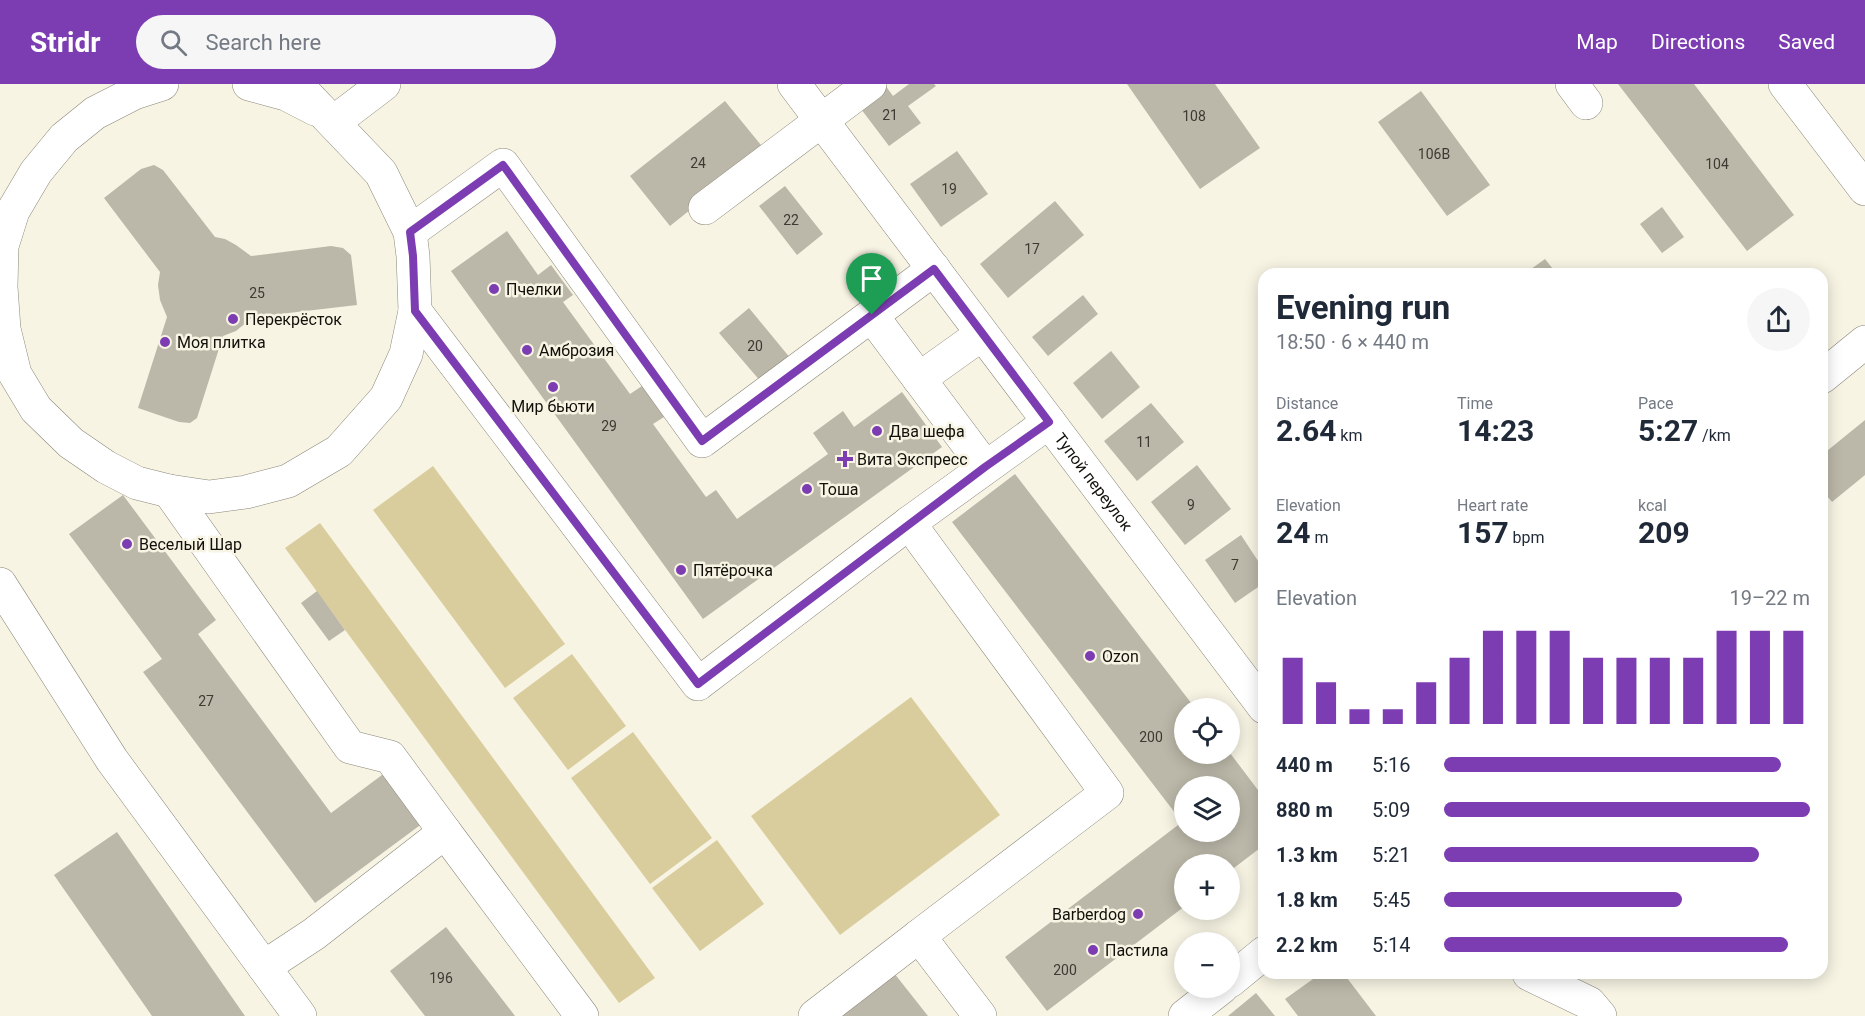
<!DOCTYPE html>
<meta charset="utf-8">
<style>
:root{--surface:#fff;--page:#f6f6f7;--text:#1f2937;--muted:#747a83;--accent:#7d3db2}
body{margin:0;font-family:Roboto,sans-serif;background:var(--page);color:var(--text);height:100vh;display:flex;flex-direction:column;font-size:22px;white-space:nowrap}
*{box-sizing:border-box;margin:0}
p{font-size:20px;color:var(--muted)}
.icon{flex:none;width:33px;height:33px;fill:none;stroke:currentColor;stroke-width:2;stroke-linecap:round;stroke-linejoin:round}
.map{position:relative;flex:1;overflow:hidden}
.details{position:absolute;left:1258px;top:184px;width:570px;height:711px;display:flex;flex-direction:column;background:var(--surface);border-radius:18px;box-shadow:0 3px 15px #0003}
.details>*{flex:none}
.fabs{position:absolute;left:1174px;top:614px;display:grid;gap:12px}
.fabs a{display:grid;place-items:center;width:66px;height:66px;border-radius:50%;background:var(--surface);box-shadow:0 3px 15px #0003;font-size:30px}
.pin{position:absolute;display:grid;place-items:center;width:51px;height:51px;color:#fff;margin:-62px -26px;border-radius:50% 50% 50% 0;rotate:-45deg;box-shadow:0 0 6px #0007}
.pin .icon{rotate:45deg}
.round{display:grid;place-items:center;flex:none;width:63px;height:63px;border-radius:32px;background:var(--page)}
.head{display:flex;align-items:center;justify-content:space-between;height:102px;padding:0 18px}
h1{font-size:33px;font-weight:700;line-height:45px}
.stats{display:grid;grid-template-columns:repeat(3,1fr);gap:9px;height:102px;padding:6px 18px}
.stats div{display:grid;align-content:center}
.stats b{font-size:30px;font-weight:700}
.stats small{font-size:16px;font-weight:400}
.stats p{font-size:16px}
.chart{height:168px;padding:12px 18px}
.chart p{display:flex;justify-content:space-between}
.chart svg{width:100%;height:108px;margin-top:6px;stroke:var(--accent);stroke-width:6}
ul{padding:0 18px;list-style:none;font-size:20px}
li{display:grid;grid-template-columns:96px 72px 1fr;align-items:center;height:45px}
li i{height:15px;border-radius:8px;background:var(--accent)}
header{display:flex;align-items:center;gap:36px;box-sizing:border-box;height:84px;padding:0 30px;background:var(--accent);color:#fff}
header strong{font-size:28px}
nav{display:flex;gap:33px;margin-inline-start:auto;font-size:21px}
.search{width:420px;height:54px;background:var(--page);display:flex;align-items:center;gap:15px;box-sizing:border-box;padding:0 21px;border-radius:33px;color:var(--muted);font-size:22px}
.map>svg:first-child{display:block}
.green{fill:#d9cd9d}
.building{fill:#bbb8a9;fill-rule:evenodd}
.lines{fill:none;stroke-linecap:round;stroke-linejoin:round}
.minor-casing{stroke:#8b8779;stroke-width:34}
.minor{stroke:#fff;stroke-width:33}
.route-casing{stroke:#fff;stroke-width:12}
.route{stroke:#7d3db2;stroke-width:8}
.poi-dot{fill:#7d3db2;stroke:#f7f4e4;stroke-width:2}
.labels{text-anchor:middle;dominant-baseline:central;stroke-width:5;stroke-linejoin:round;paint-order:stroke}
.number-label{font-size:14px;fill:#3c3a32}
.poi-label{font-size:16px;fill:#11100a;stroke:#f7f4e4;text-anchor:start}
.street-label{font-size:16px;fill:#11100a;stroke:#f7f4e4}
</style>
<header>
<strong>Stridr</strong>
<div class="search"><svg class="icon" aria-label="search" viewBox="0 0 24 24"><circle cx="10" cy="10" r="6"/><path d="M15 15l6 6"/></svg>Search here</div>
<nav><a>Map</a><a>Directions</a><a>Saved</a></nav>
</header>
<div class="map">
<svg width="1865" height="932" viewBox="0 0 1865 932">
<rect width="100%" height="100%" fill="#f7f4e4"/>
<!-- green -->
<path class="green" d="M433 382 565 560 505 604 373 426Z
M320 439 655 894 619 919 285 464Z
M572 570 626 642 568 686 513 614Z
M911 613 1000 731 840 851 751 732Z
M633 648 712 754 650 800 571 694Z
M717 756 764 820 700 867 652 804Z"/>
<!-- building -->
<path class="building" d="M909 0H934L936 2 908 22 921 39 889 62 858 21 885 1 893 12Z
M1127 0H1215L1260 64 1200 105Z
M1618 0H1694L1794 131 1747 167Z
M1421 7 1490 101 1447 132 1378 38Z
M725 17 765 66 670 142 630 92Z
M957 67 988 110 941 143 910 100Z
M154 81 163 86 215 153 225 155 236 161 251 172 331 162 343 164 351 171 357 221 253 233 236 247 223 252 197 334 190 339 179 338 138 324 167 233 160 216 158 201 160 188 104 114 141 85Z
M785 102 823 150 797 171 759 122Z
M1055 117 1084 151 1008 214 980 180Z
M1662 123 1684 153 1662 169 1640 140Z
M507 147 538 191 551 181 573 211 563 218 630 310 642 302 664 333 653 340 706 413 716 406 737 435 828 370 813 349 843 327 854 343 902 308 942 363 703 535 451 187Z
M1545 175 1557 190H1524Z
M1083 211 1098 230 1048 272 1032 253Z
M749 224 791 275 762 299 719 249Z
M1111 267 1140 303 1102 335 1073 299Z
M1151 319 1184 358 1137 397 1104 357Z
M1865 336V391L1832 418 1822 406V371Z
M1197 381 1231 425 1185 461 1151 418Z
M1015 390 1195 624H1185V669H1230L1264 714V761L1230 787V780H1185V822L1047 927 1005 873 1182 738 952 438ZM1185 702H1230V747H1185Z
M123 411 216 536 198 550 331 729 386 688 423 739 315 819 143 588 162 575 69 450Z
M1241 451 1264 486V499L1235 519 1205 476Z
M317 507 345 546 329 557 301 519Z
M117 748 245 932H152L54 791Z
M446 843 492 902 515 932H425L390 887Z
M894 889 928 932H839Z
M1320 890H1344L1376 932H1298L1285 915Z
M1256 909 1275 932H1228Z"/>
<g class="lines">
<!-- minor casing -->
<g class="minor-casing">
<g id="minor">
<path d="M162 0 134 9 95 29 64 54 36 88 13 127 2 162 1 203 4 245 15 290 36 325 71 359 106 383 137 399 169 407 209 413 246 408 288 397 339 367 386 314 406 270 415 227 413 172 410 148 381 89 296 0"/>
<path d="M249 0 286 10 315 25"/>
<path id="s1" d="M794 0 1264 623"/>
<path d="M1572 0 1586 19"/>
<path d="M1785 0 1865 105"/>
<path d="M334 38 384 0"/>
<path d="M705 124 870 0"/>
<path d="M410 148 503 81 702 357 934 185"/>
<path d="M415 227 698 600 909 439"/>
<path d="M872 232 985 383"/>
<path d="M1822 293 1865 258"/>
<path d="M919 295 982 250"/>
<path d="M169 407 350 663 390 673 445 748 314 850 264 883"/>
<path d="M0 500 112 676 300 932"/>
<path d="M445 748 582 932"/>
<path d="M919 852 1107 709 909 439 1049 338"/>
<path d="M1529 890 1589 919 1600 932"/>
<path d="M1230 897 1264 869"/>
<path d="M815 932 919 852 980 932"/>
<path d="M1185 932 1222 903"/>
</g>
</g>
<!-- minor -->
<use href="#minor" class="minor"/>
</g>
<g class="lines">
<!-- route casing -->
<g class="route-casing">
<path id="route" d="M503 81 702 357 934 185 1049 338 985 383 698 600 415 227 413 172 410 148Z"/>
</g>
<!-- route -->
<use href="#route" class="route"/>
</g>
<!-- markers -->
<g class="poi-dot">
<circle cx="494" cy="205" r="6"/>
<circle cx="233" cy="235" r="6"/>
<circle cx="165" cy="258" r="6"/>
<circle cx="527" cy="266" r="6"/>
<circle cx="553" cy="303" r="6"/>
<circle cx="877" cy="347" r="6"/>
<path d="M842 366h6v6h6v6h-6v6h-6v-6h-6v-6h6z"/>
<circle cx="807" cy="405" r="6"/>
<circle cx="127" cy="460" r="6"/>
<circle cx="681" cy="486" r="6"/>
<circle cx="1090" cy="572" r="6"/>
<circle cx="1138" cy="830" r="6"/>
<circle cx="1093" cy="866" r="6"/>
</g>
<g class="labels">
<!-- number labels -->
<g class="number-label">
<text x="890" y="31">21</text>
<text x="1194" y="32">108</text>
<text x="1434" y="70">106В</text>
<text x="698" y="79">24</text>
<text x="1717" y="80">104</text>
<text x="949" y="105">19</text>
<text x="791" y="136">22</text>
<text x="1032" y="165">17</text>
<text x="257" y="209">25</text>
<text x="755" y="262">20</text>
<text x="609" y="342">29</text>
<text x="1144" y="358">11</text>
<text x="1191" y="421">9</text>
<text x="1235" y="481">7</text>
<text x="206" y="617">27</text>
<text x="1151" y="653">200</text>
<text x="1065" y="886">200</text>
<text x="441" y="894">196</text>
</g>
<!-- poi labels -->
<g class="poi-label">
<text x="506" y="205">Пчелки</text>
<text x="245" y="235">Перекрёсток</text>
<text x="177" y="258">Моя плитка</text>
<text x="539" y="266">Амброзия</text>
<text x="553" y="322" text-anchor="middle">Мир бьюти</text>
<text x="889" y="347">Два шефа</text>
<text x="857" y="375">Вита Экспресс</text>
<text x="819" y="405">Тоша</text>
<text x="139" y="460">Веселый Шар</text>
<text x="693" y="486">Пятёрочка</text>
<text x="1102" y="572">Ozon</text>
<text x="1126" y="830" text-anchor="end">Barberdog</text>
<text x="1105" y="866">Пастила</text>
</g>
<!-- street labels -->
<g class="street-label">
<text stroke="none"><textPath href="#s1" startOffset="498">Тупой переулок</textPath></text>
</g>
</g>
</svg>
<div class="fabs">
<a><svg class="icon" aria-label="locate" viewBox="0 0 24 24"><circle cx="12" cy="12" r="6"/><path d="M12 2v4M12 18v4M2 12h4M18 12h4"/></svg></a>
<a><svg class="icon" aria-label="layers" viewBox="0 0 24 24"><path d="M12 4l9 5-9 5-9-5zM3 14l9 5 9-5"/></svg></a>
<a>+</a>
<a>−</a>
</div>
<div class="pin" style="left:872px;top:231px;background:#1e9e55"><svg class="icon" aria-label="arrive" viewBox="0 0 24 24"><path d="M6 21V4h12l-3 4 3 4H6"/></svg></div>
<section class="details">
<div class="head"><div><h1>Evening run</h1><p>18:50 · 6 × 440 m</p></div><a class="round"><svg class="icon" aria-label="share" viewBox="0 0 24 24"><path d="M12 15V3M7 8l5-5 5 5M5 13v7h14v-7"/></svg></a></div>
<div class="stats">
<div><p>Distance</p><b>2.64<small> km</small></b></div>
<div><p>Time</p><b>14:23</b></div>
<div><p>Pace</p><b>5:27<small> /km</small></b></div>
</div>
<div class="stats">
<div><p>Elevation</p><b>24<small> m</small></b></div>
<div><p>Heart rate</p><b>157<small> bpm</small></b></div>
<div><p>kcal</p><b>209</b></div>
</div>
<div class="chart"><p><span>Elevation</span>19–22 m</p>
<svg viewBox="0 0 160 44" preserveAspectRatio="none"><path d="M5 44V17M15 44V27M25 44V38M35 44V38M45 44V27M55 44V17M65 44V6M75 44V6M85 44V6M95 44V17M105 44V17M115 44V17M125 44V17M135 44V6M145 44V6M155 44V6"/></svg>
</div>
<ul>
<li><b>440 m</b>5:16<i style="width:92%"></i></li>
<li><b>880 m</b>5:09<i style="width:100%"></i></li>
<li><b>1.3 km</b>5:21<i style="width:86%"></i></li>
<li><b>1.8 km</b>5:45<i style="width:65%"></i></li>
<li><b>2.2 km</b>5:14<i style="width:94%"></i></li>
</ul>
</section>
</div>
